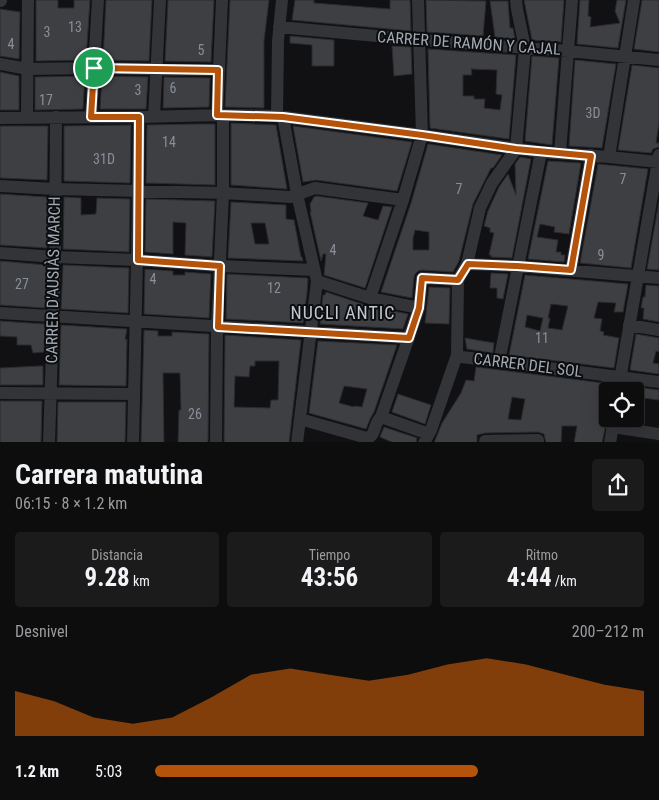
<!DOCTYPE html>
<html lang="es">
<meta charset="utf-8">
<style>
:root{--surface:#0d0d0e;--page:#1b1b1c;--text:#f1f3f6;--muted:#9a9c9e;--line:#2d2d2e;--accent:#b45309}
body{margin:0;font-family:"Roboto Condensed",sans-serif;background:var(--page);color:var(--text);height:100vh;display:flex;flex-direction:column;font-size:19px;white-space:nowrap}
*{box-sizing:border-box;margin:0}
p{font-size:16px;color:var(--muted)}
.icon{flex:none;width:28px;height:28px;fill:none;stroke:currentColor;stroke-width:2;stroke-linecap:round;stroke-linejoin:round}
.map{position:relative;height:442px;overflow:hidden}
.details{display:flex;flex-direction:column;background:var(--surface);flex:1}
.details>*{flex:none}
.controls{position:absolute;left:599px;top:382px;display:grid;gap:10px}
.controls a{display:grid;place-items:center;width:45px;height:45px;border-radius:5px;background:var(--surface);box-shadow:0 5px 20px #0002,0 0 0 1px var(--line);font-size:25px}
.pin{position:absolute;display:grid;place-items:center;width:42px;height:42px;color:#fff;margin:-21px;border:2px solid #fff;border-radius:50%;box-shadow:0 1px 5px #0007}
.round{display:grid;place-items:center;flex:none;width:52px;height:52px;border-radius:5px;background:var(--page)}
.summary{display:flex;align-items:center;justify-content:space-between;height:85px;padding:0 15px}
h1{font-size:28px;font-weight:700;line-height:38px}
.figures{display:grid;grid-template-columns:repeat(3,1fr);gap:8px;height:85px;padding:5px 15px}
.figures div{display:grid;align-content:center;border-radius:5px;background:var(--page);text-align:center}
.figures b{font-size:25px;font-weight:700}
.figures small{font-size:14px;font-weight:400}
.figures p{font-size:14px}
.chart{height:140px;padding:10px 15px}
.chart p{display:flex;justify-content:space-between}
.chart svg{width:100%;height:90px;margin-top:5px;fill:var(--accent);opacity:.7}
ul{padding:0 15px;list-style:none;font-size:16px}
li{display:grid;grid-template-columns:80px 60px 1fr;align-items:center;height:38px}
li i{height:12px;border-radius:6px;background:var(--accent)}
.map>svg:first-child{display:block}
.building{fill:#3d3f43;stroke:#2b2b2f;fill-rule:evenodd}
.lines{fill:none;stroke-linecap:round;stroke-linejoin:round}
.minor{stroke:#323438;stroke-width:12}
.route-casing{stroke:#fff;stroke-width:10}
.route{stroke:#b45309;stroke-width:6}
.labels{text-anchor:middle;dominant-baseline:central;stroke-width:4;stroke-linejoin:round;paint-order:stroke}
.number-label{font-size:14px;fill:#898e98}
.street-label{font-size:16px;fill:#a2a9b4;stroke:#0c0d0e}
.neighbourhood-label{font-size:18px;letter-spacing:1px;fill:#c3c7d0;stroke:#0c0d0e}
</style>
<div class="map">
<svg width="659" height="443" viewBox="0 0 659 443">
<rect width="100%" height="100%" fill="#111113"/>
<!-- building -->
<path class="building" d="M36 0H58V8H74V0H90L86 60 36 61Z
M106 0H152L149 61 103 60Z
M168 0H214L211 62 165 61Z
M230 0H269L264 41V108L225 107Z
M295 0H314V3L390 9V0H410L411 31 292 20Z
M426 0 486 1 483 36 427 32Z
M524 0H564L561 42 532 40Z
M580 0H589L588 16 591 17 590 27 620 23 615 11 617 0H626L618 48 577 44Z
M642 0H659V52L634 49Z
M490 1H508L510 28H513L515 39 495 37Z
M0 9 20 12 19 59 0 56Z
M290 36 334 40V66H312V45L290 43Z
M392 46 411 47 412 74 394 76Z
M428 49 516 55 509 139 430 128ZM471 69 497 70 496 94 502 95 500 110 484 108 485 99H474V96H463V75H472Z
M532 56 559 58 552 145 525 141Z
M575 60 616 64 602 148 569 146Z
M632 65 659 68V123L656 143H659V147L653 149 651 153 618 150Z
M0 72 19 76V110H0Z
M85 76 83 109 35 110V77Z
M102 76 148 77 146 109H100Z
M164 77 210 78 209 107 163 108Z
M231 123 276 125 287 189 231 185Z
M197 124H215V185L146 183 147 125Z
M131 125 130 183 64 181V126Z
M0 126H48L47 180 0 178Z
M293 126 412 142 397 191 316 180 303 182Z
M428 144 502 155 493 168H491L473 204 459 261 453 272 422 270 418 271 415 274 414 277 412 298 381 292 411 203ZM415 230 429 232V250H413V238Z
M520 157 531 159 512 258 491 257V255H489L494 233 490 232V228L484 226 488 211 499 187 508 174 516 195 515 164Z
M548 161 581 163 569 234 554 232 555 227 540 224 537 237 558 240 556 252H561V255H565L564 262 528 259Z
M598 164 648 169 631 268 580 263Z
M0 194 47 197V248L0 245Z
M316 196 368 203 363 216 378 220 383 206 392 207 365 288 324 275 326 254H323L321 261 310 212H311L310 204 314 197Z
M64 197 81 198V215L96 214 97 198 130 199 129 252 63 249Z
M146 199 215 201 212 257 185 255 186 223 173 222V254L145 252Z
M231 202 286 205V219L294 220 301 257H302L303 261 228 258ZM251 223H265L269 244H255Z
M659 202V270L647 269Z
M0 261 47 265 45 308 0 305Z
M63 265 129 268 128 313 61 309Z
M145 269 173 271V275H185V272L211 274 209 318 144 314Z
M491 273 508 274 503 299 497 298V288H490Z
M227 274 307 278 308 279 307 293 303 323 226 319Z
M525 275 628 284 623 312H614L616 303 598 302 594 318 602 319 600 331 604 332 603 335 619 338 614 368 509 355ZM551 304 568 306 562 330 548 328 550 318H548ZM527 315 543 318 540 331 525 327Z
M646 285 659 286V322L643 319 644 308H641L643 297H645Z
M429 287 450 288 449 324 425 323Z
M326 292 368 306 408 314 403 329 320 324 323 295H325Z
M0 321 45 324 44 352 33 353 31 345H17V337L0 336Z
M61 325 127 329 125 340 127 339 126 386 59 385Z
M144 330 158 331V336H172V332L209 334 208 443H178L179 410H181L180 373H163L164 443H141Z
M636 334 659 338V352L656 351 653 363 659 364V374L630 370Z
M225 335 301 340 289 443H224ZM255 361H279L278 400H271L270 408 234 407 235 376 249 377 250 366H255Z
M465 338 494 343 493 353 467 349Z
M318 341 397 345 374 412 370 419 366 429 309 413ZM344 386 367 389 362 407 354 406V407L339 403Z
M40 366H43V385H0V368Z
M476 367 611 384 610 391H608V414L602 443H574L577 426H562L561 443H546L544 434 538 432 485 433 477 435V443H434L442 423 461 393 466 380 474 381ZM512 397 525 399 521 420 508 419Z
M627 386 659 390V400L635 397V391H626Z
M398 394 431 405 425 424 392 412Z
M0 401H42L41 443H0Z
M58 402H126L125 443H57Z
M384 427 417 438 416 443H394L380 437Z"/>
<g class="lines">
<!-- minor -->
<path class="minor" d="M516 0 517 9 525 48 516 149
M0 1H1
M279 27 420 40 568 51 659 60
M0 64 28 69 94 68 218 70
M217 115 222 0
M277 116 278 41 282 0
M27 117 28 0
M91 117 98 0
M154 117 160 0
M283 117 297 194 317 281 297 443
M0 118 139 117 223 115 277 116 422 135 541 152 609 157 658 162
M560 153 572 0
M609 157 634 0
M0 186 55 189 223 193 290 197 315 188 403 200
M0 253 55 257 137 260 220 266 314 270
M467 264 517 266 659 278
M571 270 591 155
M317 281 370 298 419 308
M370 298 403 200 422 135 418 0
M0 313 409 338
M629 325 659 330
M457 355 462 357 659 382
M499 362 541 152
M618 391 659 155
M0 393 134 394
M381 417 429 434
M300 419 367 438
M613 427 659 434
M49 443 55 257 56 117
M133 443 137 260 139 117
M216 443 217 327 223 193V115
M365 443C367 439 371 437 373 433 376 427 376 421 381 417L419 308 422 278 458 280
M424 443 431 430 457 355 458 280 467 264 480 208 492 183 516 149
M485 443V441L538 440V443
M610 443 614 419"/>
</g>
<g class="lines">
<!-- route casing -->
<g class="route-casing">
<path id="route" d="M94 68 218 70 217 115 283 117 422 135 516 149 591 156 571 270 517 266 468 264 458 280 422 278 419 308 409 338 218 327 220 266 138 260 139 117H91Z"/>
</g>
<!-- route -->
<use href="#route" class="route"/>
</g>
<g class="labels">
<!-- number labels -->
<g class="number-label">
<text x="75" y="27">13</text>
<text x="47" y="32">3</text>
<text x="11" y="44">4</text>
<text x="201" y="50">5</text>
<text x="173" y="88">6</text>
<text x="138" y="90">3</text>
<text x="46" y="100">17</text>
<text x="593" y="113">3D</text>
<text x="169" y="142">14</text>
<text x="104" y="159">31D</text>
<text x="623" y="179">7</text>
<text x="459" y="189">7</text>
<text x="333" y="250">4</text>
<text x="601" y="255">9</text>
<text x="153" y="279">4</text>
<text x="22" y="284">27</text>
<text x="274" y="288">12</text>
<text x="542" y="338">11</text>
<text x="195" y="414">26</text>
</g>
<!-- street labels -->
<g class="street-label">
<text transform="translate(469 43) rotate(4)">CARRER DE RAMÓN Y CAJAL</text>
<text transform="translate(53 280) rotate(-89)">CARRER D'AUSIÀS MARCH</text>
<text transform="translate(528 365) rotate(7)">CARRER DEL SOL</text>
</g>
<!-- neighbourhood labels -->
<g class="neighbourhood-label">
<text x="343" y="312">NUCLI ANTIC</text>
</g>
</g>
</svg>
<div class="controls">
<a><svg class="icon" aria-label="locate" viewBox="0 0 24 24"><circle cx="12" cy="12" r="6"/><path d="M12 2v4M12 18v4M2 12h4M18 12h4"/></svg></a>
</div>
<div class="pin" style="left:94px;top:68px;background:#1e9e55"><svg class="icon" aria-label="arrive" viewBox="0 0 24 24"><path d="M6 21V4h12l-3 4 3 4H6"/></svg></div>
</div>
<section class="details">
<div class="summary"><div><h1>Carrera matutina</h1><p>06:15 · 8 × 1.2 km</p></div><a class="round"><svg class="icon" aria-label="share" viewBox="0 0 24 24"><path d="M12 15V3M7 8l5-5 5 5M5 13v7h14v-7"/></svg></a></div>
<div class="figures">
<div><p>Distancia</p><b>9.28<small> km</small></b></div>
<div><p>Tiempo</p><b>43:56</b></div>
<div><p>Ritmo</p><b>4:44<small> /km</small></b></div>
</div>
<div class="chart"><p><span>Desnivel</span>200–212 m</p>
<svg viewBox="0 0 160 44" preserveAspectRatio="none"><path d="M0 44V22L10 27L20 35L30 38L40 35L50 25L60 14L70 11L80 14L90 17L100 14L110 9L120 6L130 9L140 14L150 19L160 22V44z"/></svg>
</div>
<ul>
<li><b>1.2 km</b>5:03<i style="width:66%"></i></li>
</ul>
</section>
